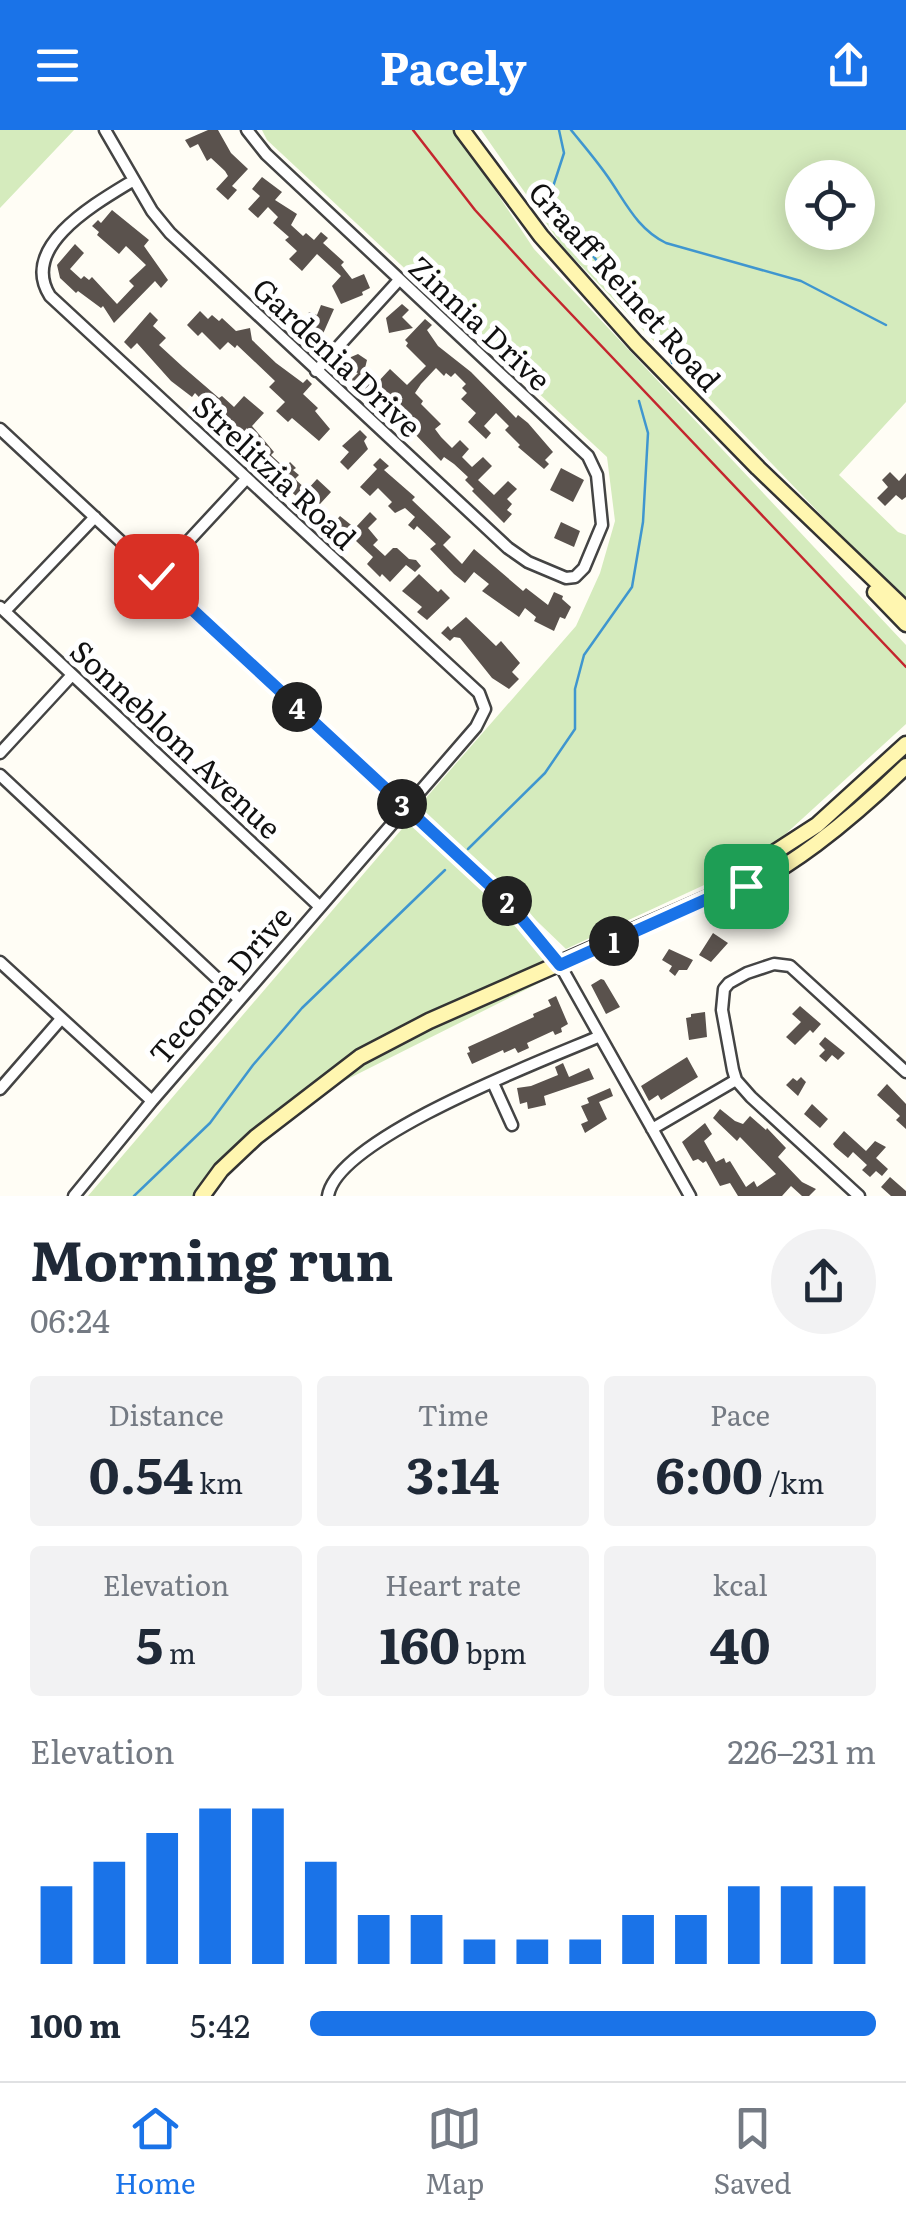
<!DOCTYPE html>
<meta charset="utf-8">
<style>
:root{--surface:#fff;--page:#f2f2f3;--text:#1f2937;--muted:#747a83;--line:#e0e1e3;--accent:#1a73e8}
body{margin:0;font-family:Literata,serif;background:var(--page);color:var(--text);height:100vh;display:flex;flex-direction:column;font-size:38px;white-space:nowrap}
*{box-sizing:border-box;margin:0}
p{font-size:32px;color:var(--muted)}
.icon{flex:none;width:55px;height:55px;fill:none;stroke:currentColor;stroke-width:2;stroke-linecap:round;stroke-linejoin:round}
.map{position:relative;height:1066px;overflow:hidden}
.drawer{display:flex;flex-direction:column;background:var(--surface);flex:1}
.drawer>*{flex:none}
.buttons{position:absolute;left:785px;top:30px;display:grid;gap:20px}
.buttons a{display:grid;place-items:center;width:90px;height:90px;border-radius:50%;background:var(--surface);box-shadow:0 5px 25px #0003;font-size:50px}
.pin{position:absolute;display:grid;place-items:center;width:85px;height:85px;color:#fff;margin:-42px;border-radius:20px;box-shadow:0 5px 15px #0006}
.km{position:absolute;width:50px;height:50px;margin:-25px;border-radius:50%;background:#222;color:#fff;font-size:28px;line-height:50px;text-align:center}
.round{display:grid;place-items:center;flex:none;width:105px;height:105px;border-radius:52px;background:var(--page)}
.headline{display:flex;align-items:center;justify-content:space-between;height:170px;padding:0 30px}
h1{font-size:55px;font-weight:700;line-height:75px}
.metrics{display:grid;grid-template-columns:repeat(3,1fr);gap:15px;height:170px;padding:10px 30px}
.metrics div{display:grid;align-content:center;border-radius:10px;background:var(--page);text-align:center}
.metrics b{font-size:50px;font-weight:700}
.metrics small{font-size:28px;font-weight:400}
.metrics p{font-size:28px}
.chart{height:280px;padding:20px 30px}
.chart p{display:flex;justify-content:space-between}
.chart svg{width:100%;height:180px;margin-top:10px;stroke:var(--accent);stroke-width:6}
ul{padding:0 30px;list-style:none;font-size:32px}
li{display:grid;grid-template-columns:160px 120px 1fr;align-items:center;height:75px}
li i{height:25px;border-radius:12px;background:var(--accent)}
header{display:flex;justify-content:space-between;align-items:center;height:130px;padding:0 30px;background:var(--accent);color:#fff;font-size:45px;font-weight:700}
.tab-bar{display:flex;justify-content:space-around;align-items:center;height:140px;border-top:2px solid var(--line);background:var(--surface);font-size:28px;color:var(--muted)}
.tab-bar a{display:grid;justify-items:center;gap:5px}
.tab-bar .on{color:var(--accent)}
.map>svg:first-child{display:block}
.green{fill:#d5ebbd;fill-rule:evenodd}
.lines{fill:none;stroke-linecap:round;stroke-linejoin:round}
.stream{stroke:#3f96cf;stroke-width:2.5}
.building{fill:#5a524d}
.street-casing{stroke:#444;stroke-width:15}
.secondary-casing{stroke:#333;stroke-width:19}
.street{stroke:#fff;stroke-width:10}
.secondary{stroke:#fff6b0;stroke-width:14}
.rail{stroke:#c4262e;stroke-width:2.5}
.route-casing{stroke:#fff;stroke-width:20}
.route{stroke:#1a73e8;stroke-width:12}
.labels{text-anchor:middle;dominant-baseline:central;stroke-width:10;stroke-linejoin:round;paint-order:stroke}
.street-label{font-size:30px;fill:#111;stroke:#fff}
</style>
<header><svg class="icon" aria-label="menu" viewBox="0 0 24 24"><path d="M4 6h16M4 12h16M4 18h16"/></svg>Pacely<svg class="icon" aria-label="share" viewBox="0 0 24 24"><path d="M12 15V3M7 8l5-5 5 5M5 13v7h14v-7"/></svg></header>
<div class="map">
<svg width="906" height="1066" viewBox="0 0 906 1066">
<rect width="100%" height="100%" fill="#fffdf5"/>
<!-- green -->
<path class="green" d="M0 0H74L0 78Z
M262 0H455L534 119 906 515V594L756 731 566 819 418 677 576 496 600 443 615 391 607 327 267 10Z
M481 0H906V272L839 345 898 402 906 405V473L563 117ZM802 48H858V102H802Z
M413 686 532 805 559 843 268 989 207 1066H88Z"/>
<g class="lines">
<!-- stream -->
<path class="stream" d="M559 0 564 23 548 72C568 99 672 213 672 233
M571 0C584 16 598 32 610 50 627 75 638 99 666 113L801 151 886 195
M468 719 545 643 575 599V559L584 525 632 457 643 392 648 303 639 271
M134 1066 210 993 253 935 302 878 445 740"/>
</g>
<!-- building -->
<path class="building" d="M208 0H218L231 23 248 39 232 56 237 60 228 70 216 59 228 46 225 41 211 28 207 31 198 14 190 18 185 10Z
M262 47 282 62 275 70 297 84 291 95 303 106 306 103 314 110 321 102 328 108 323 113 344 132 341 135 352 149 364 144 370 158 362 162 363 165 341 174 332 156 341 146 317 124 302 141 289 129 297 121 285 110 289 107 273 93 278 87 268 77 258 88 248 79 260 66 252 59Z
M112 80 149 110 144 116 168 150 161 158 155 151 114 193 103 176 101 178 78 161 76 163 60 148 57 135 75 114 84 123 70 139 81 149 84 146 89 150 92 147 117 174 134 156 129 151 146 135 126 116 119 124 97 105 99 102 92 96 98 90 101 93Z
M402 174 409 180 402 187 413 198 389 203 386 188Z
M321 175 334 179 318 215 308 211 314 195 306 192 309 182 317 185Z
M200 181 208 189 212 185 219 191 222 188 236 201 250 198 252 210 276 233 303 253 307 249 312 254 303 264 318 278 315 281 330 299 319 311 292 288 288 292 276 281 285 272 269 257 275 251 237 215 235 218 228 212 220 220 202 202 198 206 187 195Z
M150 182 158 190 153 196 166 208 159 215 183 237 219 268 222 266 234 277 244 266 264 283 252 296 274 322 271 325 285 338 290 332 296 338 293 340 299 345 295 349 307 360 317 349 331 362 320 374 309 367 304 373 287 358 284 362 278 357 280 354 252 325 247 298 238 308 195 263 192 267 171 251 137 213 131 219 124 212Z
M425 189 432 195 427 200 438 216 471 242 516 288 518 285 528 293 553 322 545 330 549 334 544 339 518 317 520 315 505 300 509 296 496 283 484 296 491 303 486 309 468 292 476 283 461 269 467 263 462 258 466 254 455 243 451 247 446 243 444 246 436 238 421 254 415 263 423 271 421 274 441 294 435 299 441 307 452 318 460 310 469 319 462 327 472 337 483 327 492 336 478 350 494 365 508 351 517 359 507 369 512 374 507 380 512 384 504 393 472 361 474 359 465 350 468 347 454 334 444 327 441 331 411 300 404 307 397 301 406 289 400 284 402 281 389 268 382 276 373 268 370 270 353 253 351 250 358 243 347 240 351 227 358 224 367 230 364 242 376 254 390 239 407 255 426 236 406 216 408 213 405 210Z
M360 300 367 307 364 311 368 319 348 340 340 332 349 322 342 316Z
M380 328 389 336 384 340 415 367 412 370 451 407 443 415 462 434 474 419 523 461 526 458 548 475 554 462 563 466 562 469 571 477 565 489 560 487 554 501 534 491 536 487 525 478 519 487 482 461 489 454 474 442 465 453 454 444 430 419 436 414 417 396 414 400 408 395 415 387 405 378 395 383 388 376 392 372 378 358 370 366 360 357 377 339 373 335Z
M561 338 584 350 573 372 550 360Z
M890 342 899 351 906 343V367L902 370 896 365 885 376 877 368 888 357 882 350Z
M370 382 377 389 368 398 378 410 373 415 385 426 393 418H397L409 429 416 430 421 436 415 442 406 435 390 452 382 444 380 447 367 434 373 427 355 410 349 416 332 395 340 386 355 398Z
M561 392 580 401 574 417 554 408Z
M419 444 438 462 441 459 450 468 427 490 417 482 422 477 402 461Z
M466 487 496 516 501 511 520 533 512 542 519 549 509 559 492 548 460 508 454 507 450 511 441 503 448 496 451 500Z
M713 803 728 813 711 832 699 825Z
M669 819 693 830 687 840H679L675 846 669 841 672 836 662 830Z
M601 849 604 850 620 877 606 884 591 855Z
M556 866 568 894 561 898 562 902 555 905 553 901 527 913 529 918 518 923 515 918 504 923 503 920 472 934 467 923 470 922 468 917 534 887 533 884 551 876 548 870Z
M800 876 821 894 813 903 810 900 795 915 786 907 801 892 792 884Z
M705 882 707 907 689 910 686 888 691 887V884Z
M825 907 845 923 838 930 832 925 826 932 819 926 825 920 819 914Z
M687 927 698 947 661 970 658 965 649 971 641 956Z
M563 933 569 947 589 938 594 949 544 966 546 975 528 979 527 972 520 974 517 958 531 956 558 945 555 937Z
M801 947 806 952 798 966 786 955 793 948 797 951Z
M887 954 906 974V999L896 990 900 986 877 965Z
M610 958 613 966 599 972 607 989 585 1003 581 994 588 991 581 976 589 973 587 968Z
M812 974 828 989 820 998 804 984Z
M720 979 735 991 743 994 750 986 766 1000 767 998 786 1018 778 1027 802 1052 816 1059 809 1066H802L791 1056 782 1066H738L730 1053 720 1056 706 1031 703 1033 698 1029 693 1031 682 1012 705 993 712 1004 704 1011 716 1032 724 1028 726 1033 730 1031 746 1057 754 1051 757 1057 776 1044 740 1007 737 1011 713 988Z
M844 1001 866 1021 875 1011 886 1017 876 1028 888 1039 882 1046 876 1041 870 1047 862 1040 867 1035 853 1022 848 1028 835 1017 833 1014Z
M890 1047 906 1061V1066H891L881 1057Z"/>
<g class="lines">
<!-- street casing -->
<g class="street-casing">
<path id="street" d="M105 0 152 81 170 103 508 418 528 432 566 448 575 447 584 438 602 395 597 345 588 326 266 24 247 0
M316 241 399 150
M0 299 508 772 560 835 690 1066
M156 446 246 349
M0 477 319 776
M5 481 95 387
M0 623 72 545
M0 645 239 869
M0 832 152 971
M493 953 512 995
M0 959 61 889
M652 999 736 950
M74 1066 152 971 476 597 485 579 479 563 50 166C18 116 98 72 134 50
M328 1066C337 1008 544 930 598 907
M859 1066 751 967 736 950 733 940 722 880 724 859 729 853 747 843 774 834 790 836 906 942"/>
</g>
<!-- secondary casing -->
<g class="secondary-casing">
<path id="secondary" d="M462 0 541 106 636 213 758 338 906 480
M875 462 906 494
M714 766 724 755 817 695 906 614
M202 1066 221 1040 256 1007 360 927 429 891 713 766C772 760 864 677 906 636"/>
</g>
<!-- street -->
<use href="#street" class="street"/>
<!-- secondary -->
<use href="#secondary" class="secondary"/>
<!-- rail -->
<path class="rail" d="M413 0 475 80 536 147 906 537"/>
</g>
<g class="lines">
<!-- route casing -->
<g class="route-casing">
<path id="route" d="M156 446 508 772 560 835 714 766 727 765 746 756"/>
</g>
<!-- route -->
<use href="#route" class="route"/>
</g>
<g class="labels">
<!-- street labels -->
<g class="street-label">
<text transform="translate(626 155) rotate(48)">Graaff Reinet Road</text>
<text transform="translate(481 192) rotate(43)">Zinnia Drive</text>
<text transform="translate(338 226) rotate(43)">Gardenia Drive</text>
<text transform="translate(276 341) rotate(43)">Strelitzia Road</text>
<text transform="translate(177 608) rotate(43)">Sonneblom Avenue</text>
<text transform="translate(219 854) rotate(-49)">Tecoma Drive</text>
</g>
</g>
</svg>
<div class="buttons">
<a><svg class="icon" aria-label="locate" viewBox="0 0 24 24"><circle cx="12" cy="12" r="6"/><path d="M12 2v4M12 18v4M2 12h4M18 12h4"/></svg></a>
</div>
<div class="pin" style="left:746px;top:756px;background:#1e9e55"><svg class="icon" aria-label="arrive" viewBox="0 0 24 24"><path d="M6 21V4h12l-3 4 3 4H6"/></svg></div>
<div class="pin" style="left:156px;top:446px;background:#d93025"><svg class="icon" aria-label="check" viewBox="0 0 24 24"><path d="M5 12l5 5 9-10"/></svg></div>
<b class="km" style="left:614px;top:811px">1</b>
<b class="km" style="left:507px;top:771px">2</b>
<b class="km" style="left:402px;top:674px">3</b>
<b class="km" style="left:297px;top:577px">4</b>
</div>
<section class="drawer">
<div class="headline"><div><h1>Morning run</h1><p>06:24</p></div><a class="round"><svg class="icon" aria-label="share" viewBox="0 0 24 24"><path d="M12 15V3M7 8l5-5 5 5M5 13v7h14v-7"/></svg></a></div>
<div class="metrics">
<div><p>Distance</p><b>0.54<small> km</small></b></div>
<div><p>Time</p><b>3:14</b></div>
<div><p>Pace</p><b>6:00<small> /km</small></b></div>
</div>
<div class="metrics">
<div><p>Elevation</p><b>5<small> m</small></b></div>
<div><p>Heart rate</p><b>160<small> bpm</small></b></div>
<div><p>kcal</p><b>40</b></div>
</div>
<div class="chart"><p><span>Elevation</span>226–231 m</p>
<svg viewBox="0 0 160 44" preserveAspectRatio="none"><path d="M5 44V25M15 44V19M25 44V12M35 44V6M45 44V6M55 44V19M65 44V32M75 44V32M85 44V38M95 44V38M105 44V38M115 44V32M125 44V32M135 44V25M145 44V25M155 44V25"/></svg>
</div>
<ul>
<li><b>100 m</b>5:42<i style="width:100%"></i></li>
</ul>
</section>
<nav class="tab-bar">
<a class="on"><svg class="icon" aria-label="home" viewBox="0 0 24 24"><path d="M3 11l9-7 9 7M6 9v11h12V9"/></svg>Home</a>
<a><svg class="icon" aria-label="map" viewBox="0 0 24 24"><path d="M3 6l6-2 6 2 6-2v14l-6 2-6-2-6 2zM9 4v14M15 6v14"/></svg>Map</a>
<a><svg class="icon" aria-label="saved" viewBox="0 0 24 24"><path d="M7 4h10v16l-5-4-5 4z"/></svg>Saved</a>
</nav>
